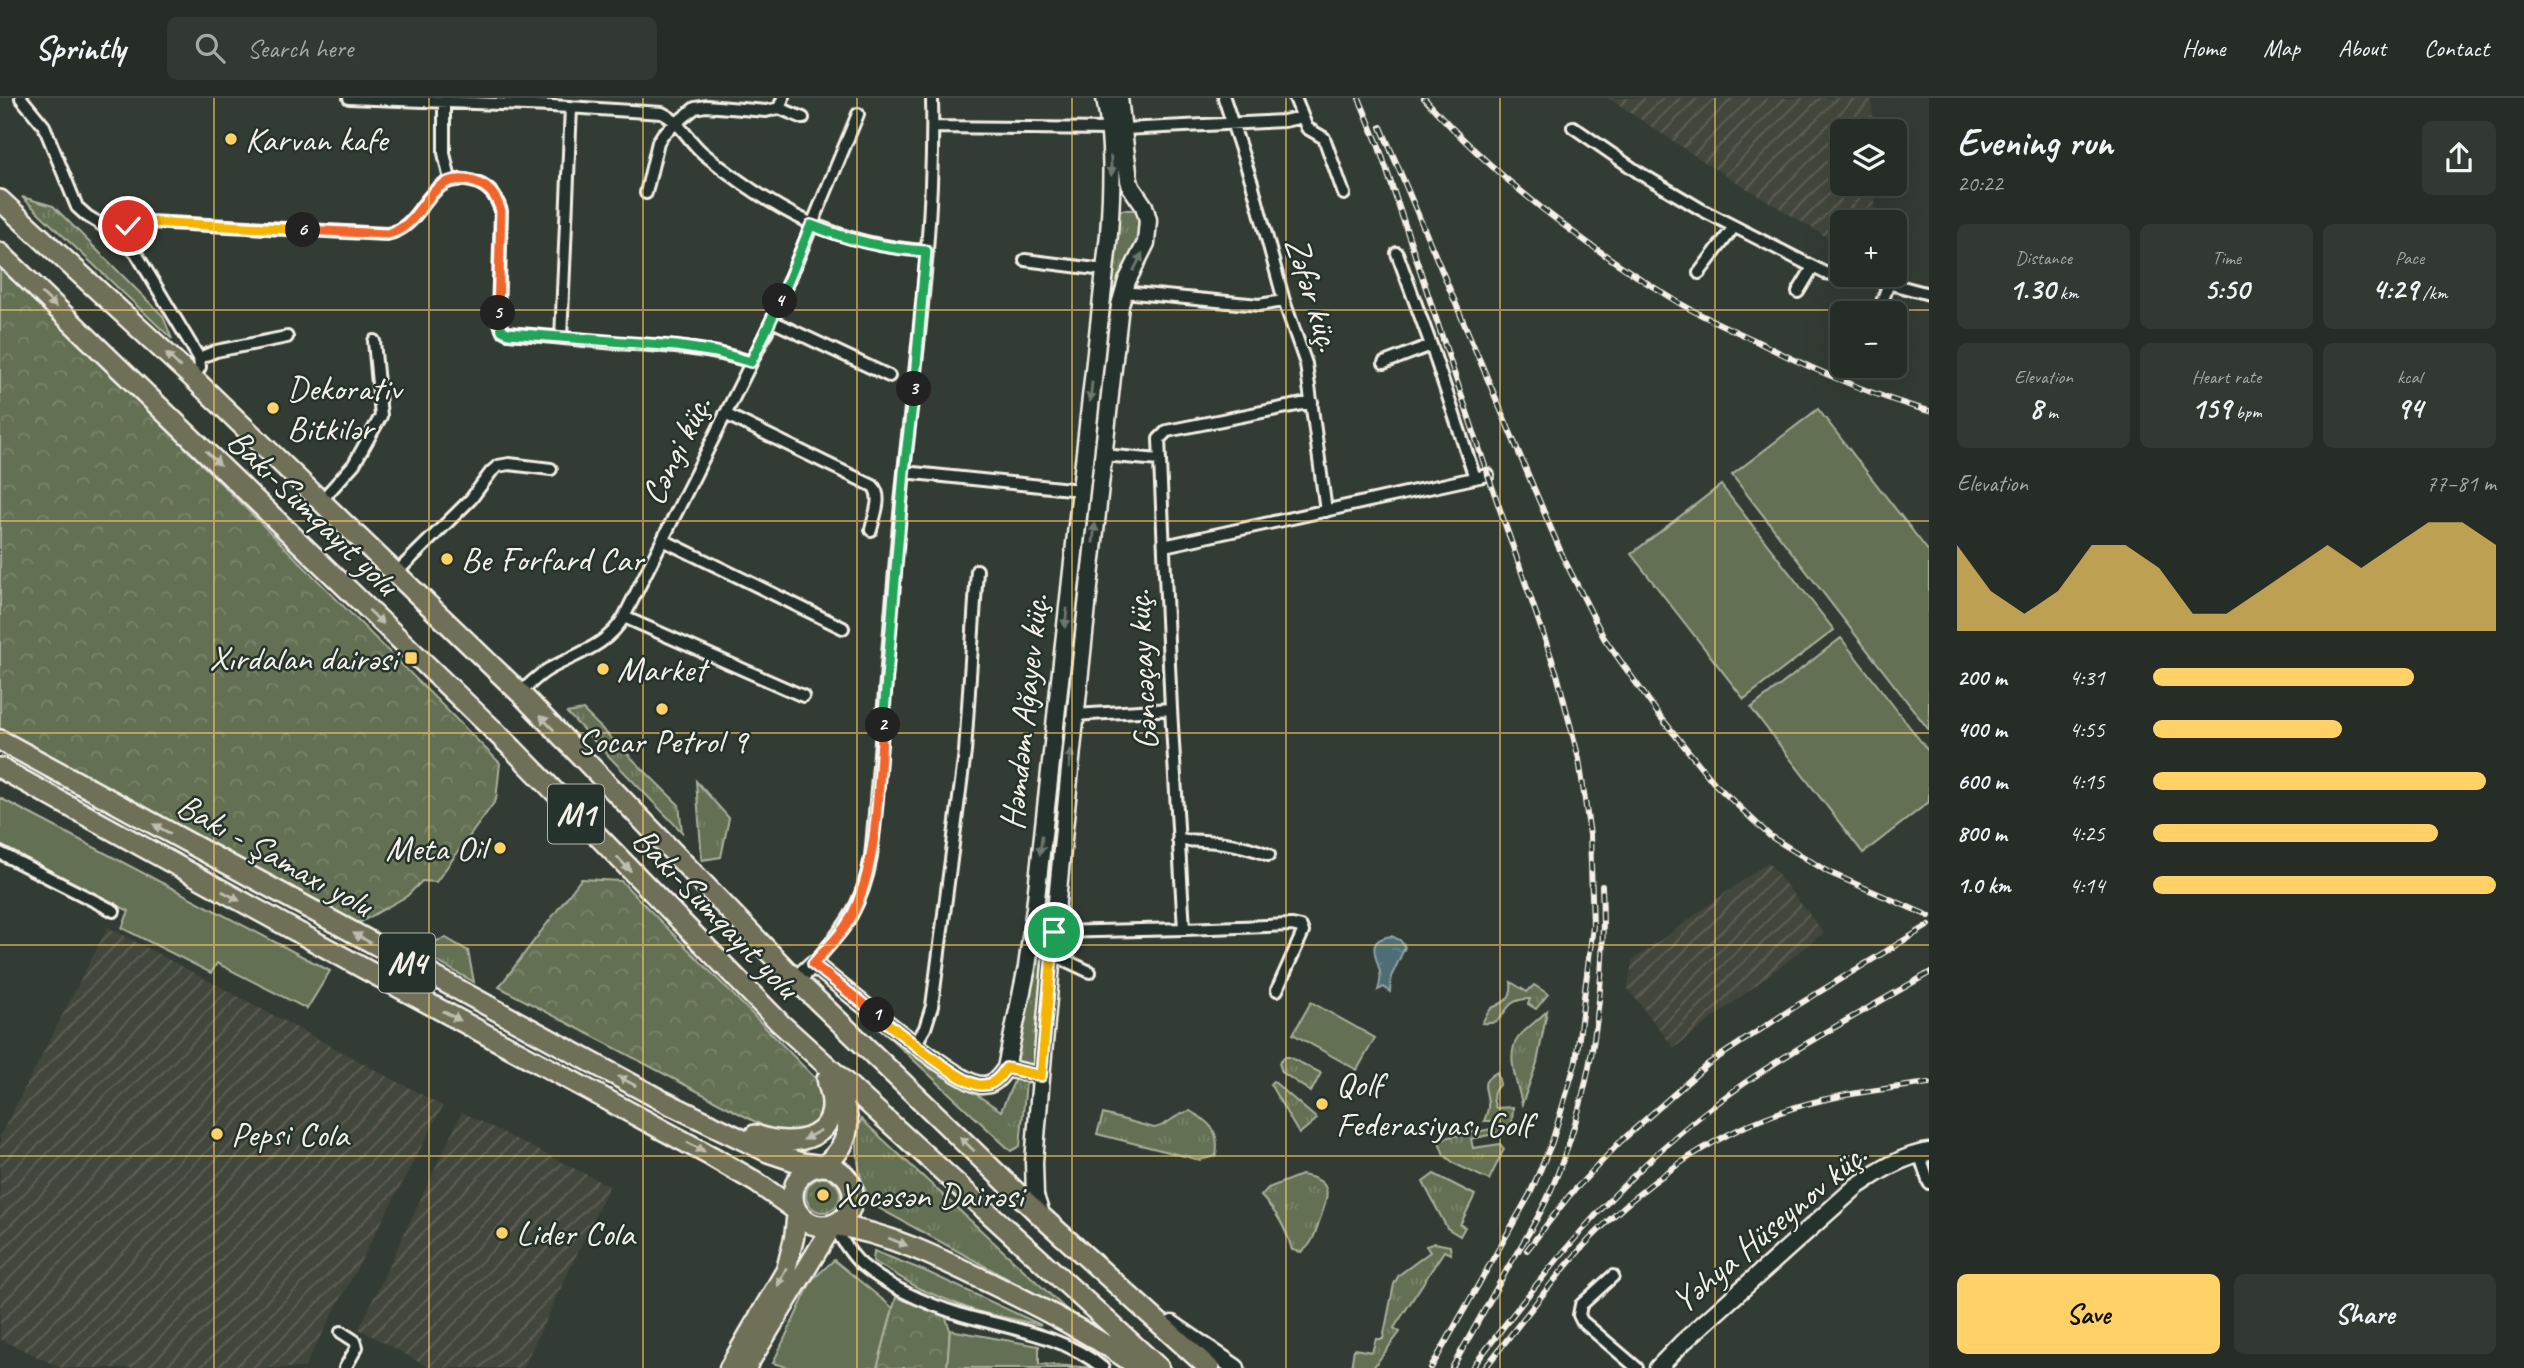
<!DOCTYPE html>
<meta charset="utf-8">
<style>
:root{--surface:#262d27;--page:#323933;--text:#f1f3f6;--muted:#a4a8a7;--line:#424944;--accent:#ffd166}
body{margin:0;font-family:Caveat,sans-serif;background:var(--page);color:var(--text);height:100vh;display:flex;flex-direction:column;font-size:26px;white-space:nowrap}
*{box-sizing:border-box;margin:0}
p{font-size:23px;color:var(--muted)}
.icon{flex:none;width:38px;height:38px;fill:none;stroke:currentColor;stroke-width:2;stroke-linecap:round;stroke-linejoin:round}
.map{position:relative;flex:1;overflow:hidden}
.drawer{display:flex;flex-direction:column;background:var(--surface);width:595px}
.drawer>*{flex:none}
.buttons{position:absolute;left:1830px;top:21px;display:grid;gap:14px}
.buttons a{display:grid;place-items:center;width:77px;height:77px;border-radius:10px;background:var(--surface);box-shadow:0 7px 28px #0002,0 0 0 2px var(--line);font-size:35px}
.pin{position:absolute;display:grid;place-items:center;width:60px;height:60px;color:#fff;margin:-30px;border:4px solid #fff;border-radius:50%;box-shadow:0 2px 7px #0007}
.km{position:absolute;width:35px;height:35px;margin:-18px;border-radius:50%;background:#222;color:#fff;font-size:19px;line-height:35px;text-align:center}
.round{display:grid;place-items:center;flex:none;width:74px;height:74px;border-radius:10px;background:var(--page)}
.head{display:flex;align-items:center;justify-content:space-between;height:119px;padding:0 28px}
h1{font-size:38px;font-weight:700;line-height:52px}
.figures{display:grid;grid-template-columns:repeat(3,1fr);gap:10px;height:119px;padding:7px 28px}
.figures div{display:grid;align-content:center;border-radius:10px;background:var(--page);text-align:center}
.figures b{font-size:30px;font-weight:700}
.figures small{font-size:19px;font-weight:400}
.figures p{font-size:19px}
.chart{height:196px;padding:14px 28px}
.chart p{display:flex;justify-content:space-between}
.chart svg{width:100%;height:126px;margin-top:7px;fill:var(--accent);opacity:.7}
.button{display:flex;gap:14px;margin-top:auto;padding:14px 28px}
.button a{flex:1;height:80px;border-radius:10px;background:var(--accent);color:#111;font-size:28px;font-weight:700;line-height:80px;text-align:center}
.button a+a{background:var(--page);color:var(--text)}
ul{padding:0 28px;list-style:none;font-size:23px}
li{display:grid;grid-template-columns:112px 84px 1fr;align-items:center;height:52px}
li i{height:18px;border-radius:9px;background:var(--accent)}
header{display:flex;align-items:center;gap:42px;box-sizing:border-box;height:98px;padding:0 35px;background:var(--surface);border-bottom:2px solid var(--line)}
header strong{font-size:33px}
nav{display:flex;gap:38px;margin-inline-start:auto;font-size:24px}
.search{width:490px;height:63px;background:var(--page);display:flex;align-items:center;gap:18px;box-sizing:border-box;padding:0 24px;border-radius:10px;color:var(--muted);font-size:26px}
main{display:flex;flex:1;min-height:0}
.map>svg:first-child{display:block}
.industrial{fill:url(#industrial-furrows)}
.grass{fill:url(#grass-tufts);stroke:#acb09d;stroke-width:2}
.forest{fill:url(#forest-crowns);stroke:#acb09d;stroke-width:2}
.green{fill:#637052;stroke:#acb09d;stroke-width:2}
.water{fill:url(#water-ripples);stroke:#90a2a3;stroke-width:2}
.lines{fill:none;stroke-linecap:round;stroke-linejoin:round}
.street-casing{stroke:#f4f1e8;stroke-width:16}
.secondary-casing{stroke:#f4f1e8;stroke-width:21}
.primary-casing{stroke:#f4f1e8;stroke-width:23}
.highway-casing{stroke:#f4f1e8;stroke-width:24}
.street{stroke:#26332d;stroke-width:10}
.secondary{stroke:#26332d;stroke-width:16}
.primary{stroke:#706f59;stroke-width:18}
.highway{stroke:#706f59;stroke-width:19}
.rail-casing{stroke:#f4f1e8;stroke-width:6}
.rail{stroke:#26332d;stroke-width:3.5;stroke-dasharray:10;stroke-linecap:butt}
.oneway{fill:#6e766e}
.oneway2{fill:#bfbdaf}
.split-1-casing{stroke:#fff;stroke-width:14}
.split-2-casing{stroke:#fff;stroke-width:14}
.split-3-casing{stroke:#fff;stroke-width:14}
.split-4-casing{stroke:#fff;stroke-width:14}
.split-5-casing{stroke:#fff;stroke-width:14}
.split-6-casing{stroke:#fff;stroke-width:14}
.split-7-casing{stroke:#fff;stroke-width:14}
.split-1{stroke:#f5b400;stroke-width:9}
.split-2{stroke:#f0652b;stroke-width:9}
.split-3{stroke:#22a559;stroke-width:9}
.split-4{stroke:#22a559;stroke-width:9}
.split-5{stroke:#22a559;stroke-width:9}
.split-6{stroke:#f0652b;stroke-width:9}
.split-7{stroke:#f5b400;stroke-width:9}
.grid{fill:none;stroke:#ffd166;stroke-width:2;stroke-opacity:0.55}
.poi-dot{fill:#ffd166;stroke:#26332d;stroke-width:2.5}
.labels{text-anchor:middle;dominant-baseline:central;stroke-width:5;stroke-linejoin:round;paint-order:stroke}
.shield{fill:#26332d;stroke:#b6b8b0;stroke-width:2}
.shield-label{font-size:33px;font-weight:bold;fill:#f4f1e8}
.poi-label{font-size:35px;fill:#f4f1e8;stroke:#26332d;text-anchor:start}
.street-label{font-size:35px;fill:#f4f1e8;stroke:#26332d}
</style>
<header>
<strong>Sprintly</strong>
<div class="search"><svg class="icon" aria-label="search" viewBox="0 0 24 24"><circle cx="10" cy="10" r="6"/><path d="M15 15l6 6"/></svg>Search here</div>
<nav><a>Home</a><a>Map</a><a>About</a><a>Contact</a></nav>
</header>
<main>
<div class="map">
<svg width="1929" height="1270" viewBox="0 0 1929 1270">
<defs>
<pattern id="industrial-furrows" width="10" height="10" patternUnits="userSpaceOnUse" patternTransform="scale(1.75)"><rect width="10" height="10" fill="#43463c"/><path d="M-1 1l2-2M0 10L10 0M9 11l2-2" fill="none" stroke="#5f6158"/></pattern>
<pattern id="grass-tufts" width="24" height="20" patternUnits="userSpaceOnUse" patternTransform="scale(1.75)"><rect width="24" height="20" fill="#637052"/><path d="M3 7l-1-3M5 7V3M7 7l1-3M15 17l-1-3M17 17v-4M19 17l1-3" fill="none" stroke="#7a856b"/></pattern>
<pattern id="forest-crowns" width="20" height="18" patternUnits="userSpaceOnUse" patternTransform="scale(1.75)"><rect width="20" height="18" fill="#637052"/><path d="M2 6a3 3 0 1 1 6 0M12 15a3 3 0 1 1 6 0" fill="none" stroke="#7a856b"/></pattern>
<pattern id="water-ripples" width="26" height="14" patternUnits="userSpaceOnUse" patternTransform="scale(1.75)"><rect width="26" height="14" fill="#4e6e75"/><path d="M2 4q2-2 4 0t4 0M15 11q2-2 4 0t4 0" fill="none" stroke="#688389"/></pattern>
</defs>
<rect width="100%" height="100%" fill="#333c34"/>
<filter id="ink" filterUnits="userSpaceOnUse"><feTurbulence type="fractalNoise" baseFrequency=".0143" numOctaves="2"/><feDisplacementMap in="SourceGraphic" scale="14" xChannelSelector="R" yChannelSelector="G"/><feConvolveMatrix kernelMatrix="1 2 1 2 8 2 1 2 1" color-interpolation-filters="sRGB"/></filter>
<g filter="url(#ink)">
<!-- industrial -->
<path class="industrial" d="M1608 0H1872L1873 33H1843V86H1874L1875 124H1843V149L1712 69Z
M1768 764 1824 835 1674 950 1628 891 1632 863Z
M108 829 443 1008 304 1270H61L0 1241V1038Z
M462 1014 609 1088 523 1270H430L359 1231Z"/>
<!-- grass -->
<path class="grass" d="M22 99 53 108 163 218 172 241Z
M1117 112H1140L1142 140 1114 211 1032 972 1015 967 1024 924Z
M583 612 679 707 682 734 567 615Z
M696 683 729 720 721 759 702 762Z
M446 840 468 853 474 884 413 850Z
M1511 884 1527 894 1534 887 1548 896 1536 911 1528 906 1530 901C1498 900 1510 929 1482 925 1485 920 1488 913 1492 910 1505 904 1513 900 1511 884Z
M842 895 931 971 943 974 1001 1013 1015 981 1026 984 1020 1048 1011 1053Z
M1547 913 1537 965 1522 1006C1518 986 1505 958 1518 940 1526 930 1538 922 1547 913Z
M1284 959H1289L1321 975 1311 994 1282 974 1279 965Z
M1497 974 1500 986C1492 993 1492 1002 1496 1010L1513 1009 1512 1025 1502 1034 1471 1041 1473 1050 1500 1046 1504 1051 1489 1082 1455 1066 1444 1057 1438 1041 1497 1030V1023H1484C1486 1018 1489 1012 1488 1005 1487 989 1478 985 1497 974Z
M1273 983 1317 1021 1299 1036 1270 986Z
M1190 1013C1211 1025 1220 1033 1216 1058L1200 1062 1097 1036 1103 1016 1154 1030C1168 1028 1174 1016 1190 1013Z
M861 1021 1069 1214 873 1107C858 1086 853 1046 861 1021Z
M1434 1076 1475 1097 1460 1127 1465 1129 1460 1138 1447 1130 1423 1084Z
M1301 1077C1334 1082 1329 1096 1320 1121 1315 1135 1313 1147 1301 1154L1292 1152C1286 1130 1277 1115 1261 1098L1268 1090Z
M806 1097a17 17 0 1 1 34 0a17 17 0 1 1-34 0Z
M1435 1145 1450 1148 1451 1156 1444 1153 1394 1230 1400 1234 1373 1270H1351L1354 1251 1372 1254 1376 1241H1383L1394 1186 1399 1177 1430 1154 1426 1148Z
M874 1153 925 1173 1041 1227 975 1213 920 1191 873 1163Z"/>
<!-- forest -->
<path class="forest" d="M0 169 47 211 500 665 496 702 436 784 422 783 407 798 359 825 0 634Z
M581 781 621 783 820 985C837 1026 806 1042 769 1031L499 889Z
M896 1199 945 1217 950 1232 947 1270H877Z"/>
<!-- green -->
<path class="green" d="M1818 311 1929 454V632L1732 377Z
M1721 387 1834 532 1744 601 1631 456Z
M1841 540 1929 654V704L1863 755 1751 610Z
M0 700 330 873 307 911 217 865 211 875 122 830 129 813 0 747Z
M1311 904 1375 940 1357 972 1293 936Z
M834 1162 893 1210 877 1270H790L773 1265 812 1182Z
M950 1232 1039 1248V1266L1096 1270H947Z"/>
<!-- water -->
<path class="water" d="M1391 838 1400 842 1405 849 1391 879 1390 894 1384 889 1378 892C1380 886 1381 880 1380 874 1376 857 1365 842 1391 838Z"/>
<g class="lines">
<!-- street casing -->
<g class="street-casing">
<path id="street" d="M21 0 44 28 77 109 87 118 115 135 128 128 148 124 387 136C426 129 424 73 471 83 488 87 496 97 501 113L498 219 502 232 508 235C545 238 581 242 617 245 663 248 707 249 751 264
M349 0 552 8 662 15C681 24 688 43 704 56 773 112 835 147 926 153
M1224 0 1252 85 1284 203 1306 266 1326 413
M1295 0 1307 30 1324 40 1344 96
M444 3V55L450 82
M779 10 803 20
M933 29 1109 31
M1573 29 1638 74 1702 112 1825 175 1872 181 1929 196
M1124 31 1284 23 1302 19
M646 95 658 44 663 36 695 10 706 8 766 13 779 10 783 0
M115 135 136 155 199 260 200 269 193 280
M1397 155 1431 247 1475 380
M1025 162 1104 172
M1699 175 1734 129
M1123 194 1259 207 1284 203
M1798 194 1813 169
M1878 215 1889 185
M772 223 889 278
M561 240 571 9
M199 260 216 253 287 239
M1384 265 1431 247
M725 316 873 388C883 399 874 418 871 432
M1103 357 1159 362
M904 374 1080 392
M321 403 354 366 381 318 374 243
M663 442 843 530
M1164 448 1488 377
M396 475 471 401 491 374 498 368 509 366 551 371
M624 519 803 598
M520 595C529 587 538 577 549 571 578 555 607 548 624 519L772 223 858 16
M1075 617 1171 611
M1178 742C1213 743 1237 744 1269 757
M0 755 114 813
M1184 831 1292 827 1301 829 1303 834 1277 892
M1054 834 1184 831 1171 611 1159 341 1167 333 1312 304
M1052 856 1090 874
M813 866C845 829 862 809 871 759 883 631 891 503 904 374 917 250 935 125 932 0
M915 947 925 930 932 908 965 654 977 472
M1919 1055 1929 1085
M833 1127C841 1140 849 1155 861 1166 889 1190 927 1206 962 1217 1011 1231 1063 1237 1103 1270
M1613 1178 1581 1207 1579 1217 1582 1223 1637 1270
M341 1234 355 1243 357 1249 345 1270"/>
</g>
<!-- secondary casing -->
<g class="secondary-casing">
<path id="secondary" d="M796 882 813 866C838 886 958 986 981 987 993 988 999 980 1006 970L1027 869 1035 810 1109 136C1112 91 1114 44 1105 0
M1006 970 1041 978
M1042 1119 1035 1098 1034 1064C1057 778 1088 493 1120 207L1127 183 1146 145 1148 122 1144 108 1131 89 1129 82 1119 0
M1172 1226 1236 1270
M1658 1270 1682 1245 1857 1088C1879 1073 1902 1058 1929 1054"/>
</g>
<!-- primary casing -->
<g class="primary-casing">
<path id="primary" d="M729 1270 786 1172 794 1140 797 1113
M746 1270 833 1127"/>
</g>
<!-- highway casing -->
<g class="highway-casing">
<path id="highway" d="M0 102 193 280 520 595 796 882 1042 1119 1209 1270
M0 155 513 651 780 925 1159 1270
M0 642 661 1002 768 1054 801 1065 823 1068C857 1043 853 1010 827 981
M0 670 361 869 711 1058 756 1084 797 1113
M755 1037C795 1052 847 1040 828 986
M793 1098a30 30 0 1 1 60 0a30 30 0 1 1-60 0Z
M833 1127C889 1135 941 1161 992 1186 1043 1211 1094 1237 1140 1270"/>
</g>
<!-- street -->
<use href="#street" class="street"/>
<!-- secondary -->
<use href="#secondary" class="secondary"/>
<!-- primary -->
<use href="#primary" class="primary"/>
<!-- highway -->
<use href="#highway" class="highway"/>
<!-- rail casing -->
<g class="rail-casing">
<path id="rail" d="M1359 0 1378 46 1488 377 1557 576 1579 661 1590 737 1593 828 1576 963 1552 1044 1530 1096 1431 1270
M1424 0C1496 81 1584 147 1676 203 1700 218 1727 229 1752 241 1809 270 1867 296 1929 313
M1381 29 1563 459 1604 540 1659 617 1715 686 1770 738 1828 774 1929 818
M1527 1152 1569 1098 1620 1044 1708 966 1793 910 1929 827
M1452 1270C1471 1236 1490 1202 1509 1168 1522 1146 1537 1123 1548 1099 1591 1002 1607 894 1602 788
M1472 1270C1542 1177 1615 1084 1708 1012 1775 959 1855 919 1929 875
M1485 1270C1519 1227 1552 1182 1589 1142 1641 1088 1707 1040 1778 1015 1826 997 1879 992 1929 985"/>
</g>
<!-- rail -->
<use href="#rail" class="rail"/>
</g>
<!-- one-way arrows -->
<defs><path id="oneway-solid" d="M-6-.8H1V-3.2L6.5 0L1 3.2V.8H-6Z" transform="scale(1.75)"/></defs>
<g class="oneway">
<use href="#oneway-solid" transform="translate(1111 68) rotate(88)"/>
<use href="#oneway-solid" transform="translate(1138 164) rotate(-63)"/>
<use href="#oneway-solid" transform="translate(1091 294) rotate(96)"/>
<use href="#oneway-solid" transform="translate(1094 435) rotate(-84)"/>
<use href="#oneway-solid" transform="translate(1066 520) rotate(96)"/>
<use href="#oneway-solid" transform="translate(1070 661) rotate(-85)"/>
<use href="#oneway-solid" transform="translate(1041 747) rotate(96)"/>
</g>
<g class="oneway2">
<use href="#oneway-solid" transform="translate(49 202) rotate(44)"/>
<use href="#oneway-solid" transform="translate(173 262) rotate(-137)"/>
<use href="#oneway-solid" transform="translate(213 360) rotate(44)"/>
<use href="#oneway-solid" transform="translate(376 519) rotate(44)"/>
<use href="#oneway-solid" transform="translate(547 625) rotate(-134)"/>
<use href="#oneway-solid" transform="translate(162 731) rotate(-151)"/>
<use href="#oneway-solid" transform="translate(624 766) rotate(46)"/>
<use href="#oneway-solid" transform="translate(231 798) rotate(29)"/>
<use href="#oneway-solid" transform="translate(362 840) rotate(-151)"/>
<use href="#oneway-solid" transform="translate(452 918) rotate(28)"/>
<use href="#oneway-solid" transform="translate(627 983) rotate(-152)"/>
<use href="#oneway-solid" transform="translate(812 1037) rotate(151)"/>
<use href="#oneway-solid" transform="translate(967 1046) rotate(-136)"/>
<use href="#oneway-solid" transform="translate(696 1049) rotate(28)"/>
<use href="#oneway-solid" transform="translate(898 1144) rotate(22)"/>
<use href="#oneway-solid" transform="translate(782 1179) rotate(115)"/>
</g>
</g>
<g class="lines" filter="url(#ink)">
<!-- split-1 casing -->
<g class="split-1-casing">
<path id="split-1" d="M877 917C895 931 961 986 980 987 993 988 999 980 1006 970L1041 978 1054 834"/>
</g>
<!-- split-2 casing -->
<g class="split-2-casing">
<path id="split-2" d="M877 917 813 866C823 854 836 842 845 829 879 779 878 688 883 627"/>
</g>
<!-- split-3 casing -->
<g class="split-3-casing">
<path id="split-3" d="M883 627 904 374 914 291"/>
</g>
<!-- split-4 casing -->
<g class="split-4-casing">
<path id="split-4" d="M780 203 811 127C848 142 886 151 926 153L914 291"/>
</g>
<!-- split-5 casing -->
<g class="split-5-casing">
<path id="split-5" d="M498 215 502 232 508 235 676 248 716 254 751 264 780 203"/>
</g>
<!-- split-6 casing -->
<g class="split-6-casing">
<path id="split-6" d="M303 132 387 136C426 129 424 73 471 83 488 87 496 97 501 113L498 215"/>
</g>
<!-- split-7 casing -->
<g class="split-7-casing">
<path id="split-7" d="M128 128 148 124 303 132"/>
</g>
<!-- split-1 -->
<use href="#split-1" class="split-1"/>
<!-- split-2 -->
<use href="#split-2" class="split-2"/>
<!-- split-3 -->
<use href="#split-3" class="split-3"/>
<!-- split-4 -->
<use href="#split-4" class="split-4"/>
<!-- split-5 -->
<use href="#split-5" class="split-5"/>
<!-- split-6 -->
<use href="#split-6" class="split-6"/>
<!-- split-7 -->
<use href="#split-7" class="split-7"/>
</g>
<!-- grid -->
<path class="grid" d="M214 0V1270M429 0V1270M643 0V1270M857 0V1270M1072 0V1270M1286 0V1270M1500 0V1270M1715 0V1270M0 212H1929M0 423H1929M0 635H1929M0 847H1929M0 1058H1929"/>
<!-- markers -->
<g class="poi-dot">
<circle cx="231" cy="41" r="7"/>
<circle cx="273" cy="310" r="7"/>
<circle cx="447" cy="461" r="7"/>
<rect x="404" y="553" width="14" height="14" rx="3.5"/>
<circle cx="603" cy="571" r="7"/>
<circle cx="662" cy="611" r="7"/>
<circle cx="500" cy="750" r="7"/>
<circle cx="1322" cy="1006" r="7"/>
<circle cx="217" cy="1036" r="7"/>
<circle cx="823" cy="1097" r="7"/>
<circle cx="502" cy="1135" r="7"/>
</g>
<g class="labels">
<!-- shield labels -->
<g class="shield">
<rect x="548" y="686.5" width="56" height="59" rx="5"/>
<rect x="379" y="835.5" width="56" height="59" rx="5"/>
</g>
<g class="shield-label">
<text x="576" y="716">M1</text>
<text x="407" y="865">M4</text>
</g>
<!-- poi labels -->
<g class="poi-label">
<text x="245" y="41">Karvan kafe</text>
<text x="287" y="290">Dekorativ<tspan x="287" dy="40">Bitkilər</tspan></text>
<text x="461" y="461">Be Forfard Car</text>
<text x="397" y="560" text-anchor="end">Xırdalan dairəsi</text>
<text x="617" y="571">Market</text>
<text x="662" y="643" text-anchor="middle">Socar Petrol 9</text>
<text x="486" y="750" text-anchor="end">Meta Oil</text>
<text x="1336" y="986">Qolf<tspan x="1336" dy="40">Federasiyası Golf</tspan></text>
<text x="231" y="1036">Pepsi Cola</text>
<text x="837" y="1097">Xocəsən Dairəsi</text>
<text x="516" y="1135">Lider Cola</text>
</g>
<!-- street labels -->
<g class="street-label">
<text transform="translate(1313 196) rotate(73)">Zəfər küç.</text>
<text transform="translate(676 352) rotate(-64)">Cəngi küç.</text>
<text transform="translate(313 414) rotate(44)">Bakı-Sumqayıt yolu</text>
<text transform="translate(1142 572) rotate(-93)">Gəncəçay küç.</text>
<text transform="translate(1024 614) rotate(-84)">Həmdəm Ağayev küç.</text>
<text transform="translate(275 757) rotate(29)">Bakı - Şamaxı yolu</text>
<text transform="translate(716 815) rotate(46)">Bakı-Sumqayıt yolu</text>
<text transform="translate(1769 1130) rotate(-40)">Yəhya Hüseynov küç.</text>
</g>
</g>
</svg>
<div class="buttons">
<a><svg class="icon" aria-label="layers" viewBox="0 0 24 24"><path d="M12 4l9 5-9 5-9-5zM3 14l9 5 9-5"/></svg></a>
<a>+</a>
<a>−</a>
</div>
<div class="pin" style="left:1054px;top:834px;background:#1e9e55"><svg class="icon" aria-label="arrive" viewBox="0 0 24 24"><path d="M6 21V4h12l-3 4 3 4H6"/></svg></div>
<div class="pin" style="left:128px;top:128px;background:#d93025"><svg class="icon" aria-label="check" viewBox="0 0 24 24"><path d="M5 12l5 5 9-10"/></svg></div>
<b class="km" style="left:877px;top:917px">1</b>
<b class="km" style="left:883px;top:627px">2</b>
<b class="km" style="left:914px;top:291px">3</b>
<b class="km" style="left:780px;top:203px">4</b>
<b class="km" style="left:498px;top:215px">5</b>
<b class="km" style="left:303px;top:132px">6</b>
</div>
<section class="drawer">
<div class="head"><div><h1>Evening run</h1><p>20:22</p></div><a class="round"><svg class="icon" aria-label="share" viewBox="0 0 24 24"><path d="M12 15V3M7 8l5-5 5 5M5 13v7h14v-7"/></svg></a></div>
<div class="figures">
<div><p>Distance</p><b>1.30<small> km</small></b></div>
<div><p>Time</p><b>5:50</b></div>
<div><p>Pace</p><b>4:29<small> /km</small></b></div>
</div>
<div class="figures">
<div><p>Elevation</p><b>8<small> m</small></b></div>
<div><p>Heart rate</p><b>159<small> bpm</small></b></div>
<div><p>kcal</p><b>94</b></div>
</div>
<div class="chart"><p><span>Elevation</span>77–81 m</p>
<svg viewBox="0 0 160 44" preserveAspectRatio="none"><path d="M0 44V14L10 30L20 38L30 30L40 14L50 14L60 22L70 38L80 38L90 30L100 22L110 14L120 22L130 14L140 6L150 6L160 14V44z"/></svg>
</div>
<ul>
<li><b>200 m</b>4:31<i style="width:76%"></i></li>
<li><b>400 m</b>4:55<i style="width:55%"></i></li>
<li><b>600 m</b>4:15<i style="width:97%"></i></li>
<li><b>800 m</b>4:25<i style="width:83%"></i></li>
<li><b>1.0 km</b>4:14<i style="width:100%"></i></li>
</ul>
<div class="button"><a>Save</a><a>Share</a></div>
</section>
</main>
